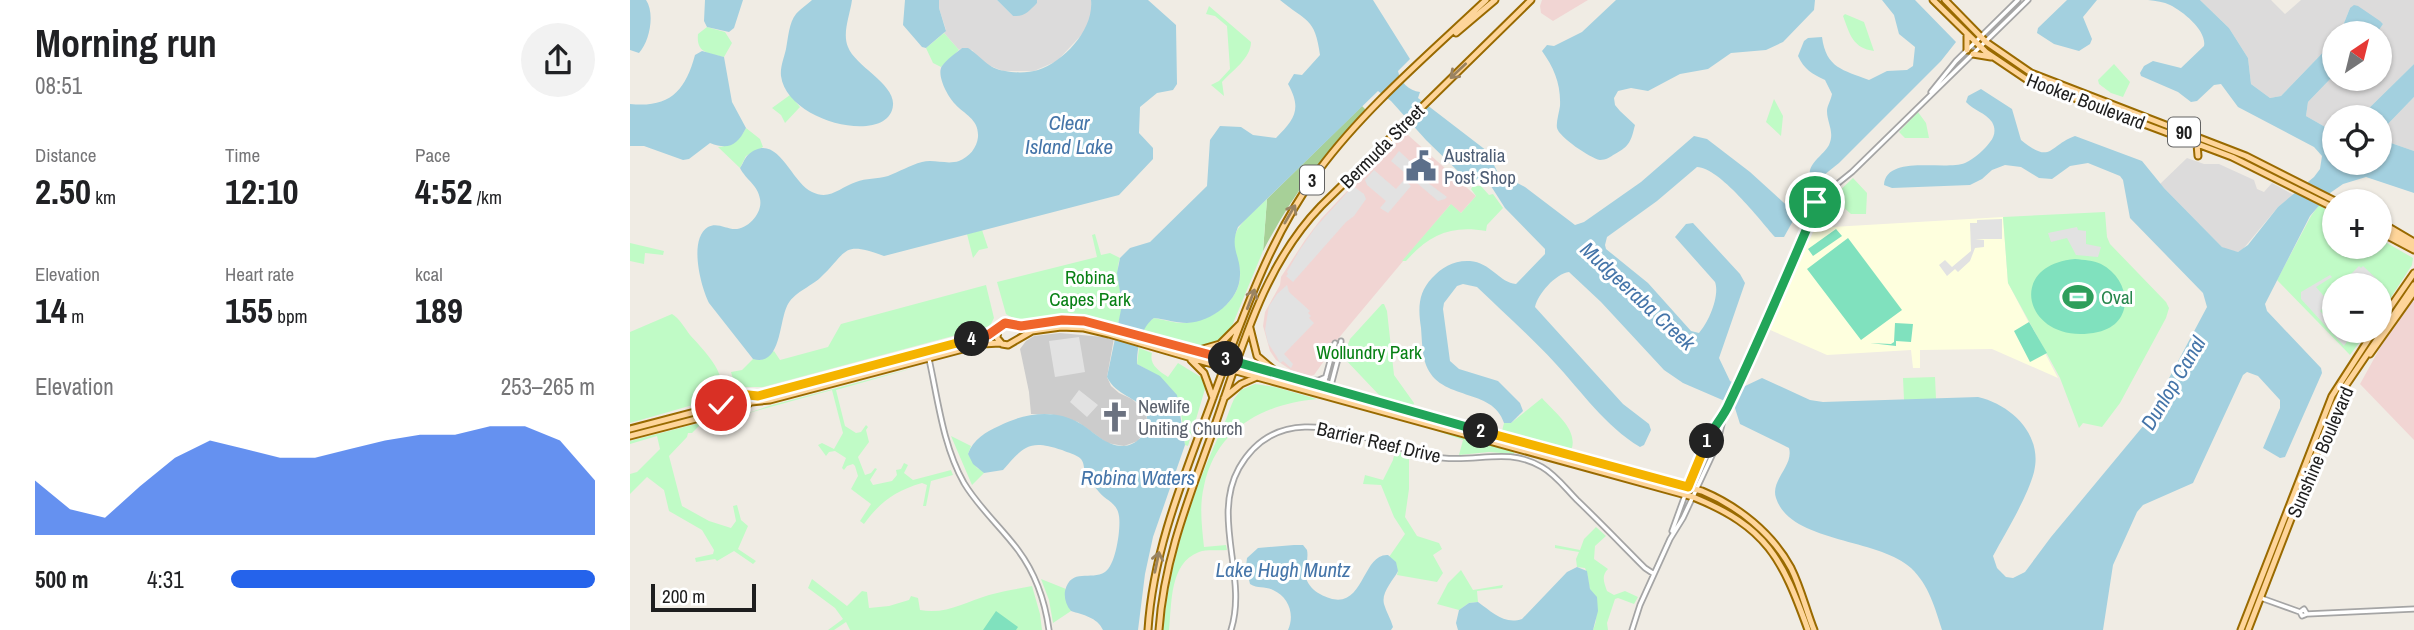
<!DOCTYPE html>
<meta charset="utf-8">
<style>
:root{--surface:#fff;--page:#f2f2f2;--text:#202124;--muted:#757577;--accent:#2563eb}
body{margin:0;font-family:"Archivo Narrow",sans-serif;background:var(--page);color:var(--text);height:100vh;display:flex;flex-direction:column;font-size:26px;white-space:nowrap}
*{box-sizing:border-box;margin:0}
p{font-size:23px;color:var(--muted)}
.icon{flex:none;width:38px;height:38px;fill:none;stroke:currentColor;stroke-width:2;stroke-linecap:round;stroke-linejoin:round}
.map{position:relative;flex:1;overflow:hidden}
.drawer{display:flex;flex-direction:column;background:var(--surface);width:630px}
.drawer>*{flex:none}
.needle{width:46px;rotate:35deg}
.fabs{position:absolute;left:1692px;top:21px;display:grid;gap:14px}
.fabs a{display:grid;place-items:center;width:70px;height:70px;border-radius:50%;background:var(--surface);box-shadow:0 2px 5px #0004;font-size:35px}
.scale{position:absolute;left:21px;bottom:18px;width:105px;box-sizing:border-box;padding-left:7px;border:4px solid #1e1e1e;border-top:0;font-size:19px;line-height:24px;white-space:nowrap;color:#1e1e1e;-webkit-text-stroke:5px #fff;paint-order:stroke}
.pin{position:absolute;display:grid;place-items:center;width:60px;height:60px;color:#fff;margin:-30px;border:4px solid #fff;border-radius:50%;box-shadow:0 2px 7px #0007}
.km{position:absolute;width:35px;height:35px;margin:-18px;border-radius:50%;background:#222;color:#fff;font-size:19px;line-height:35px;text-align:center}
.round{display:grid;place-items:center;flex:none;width:74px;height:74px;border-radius:37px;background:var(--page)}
.headline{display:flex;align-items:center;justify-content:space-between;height:119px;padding:0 35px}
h1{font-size:38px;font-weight:700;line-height:52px}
.stats{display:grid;grid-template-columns:repeat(3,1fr);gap:10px;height:119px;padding:7px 35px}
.stats div{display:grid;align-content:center}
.stats b{font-size:35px;font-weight:700}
.stats small{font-size:19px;font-weight:400}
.stats p{font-size:19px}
.chart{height:196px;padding:14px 35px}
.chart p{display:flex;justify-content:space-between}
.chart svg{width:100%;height:126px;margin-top:7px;fill:var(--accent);opacity:.7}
ul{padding:0 35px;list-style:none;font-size:23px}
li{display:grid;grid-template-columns:112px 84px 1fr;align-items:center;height:52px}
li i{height:18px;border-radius:9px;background:var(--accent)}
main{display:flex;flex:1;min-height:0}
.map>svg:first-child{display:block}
.residential{fill:#dcdbdb}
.commercial{fill:#f1d5d3}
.education{fill:#feffde}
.religious{fill:#ccc}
.forest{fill:#a7d098}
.park{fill:#c0fbc6}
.pitch{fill:#80e1be}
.parking{fill:#e2e2e2}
.water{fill:#a3d0df}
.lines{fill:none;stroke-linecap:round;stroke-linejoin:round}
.minor-casing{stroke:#a5a5a5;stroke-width:7}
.major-casing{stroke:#996a00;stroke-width:9}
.minor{stroke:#fff;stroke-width:3.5}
.major{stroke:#fed59a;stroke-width:5}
.oneway{stroke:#998362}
.split-1-casing{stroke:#fff;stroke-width:14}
.split-2-casing{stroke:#fff;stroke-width:14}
.split-3-casing{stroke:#fff;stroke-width:14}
.split-4-casing{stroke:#fff;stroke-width:14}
.split-5-casing{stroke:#fff;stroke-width:14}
.split-1{stroke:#22a559;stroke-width:9}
.split-2{stroke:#f5b400;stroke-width:9}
.split-3{stroke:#22a559;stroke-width:9}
.split-4{stroke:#f0652b;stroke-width:9}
.split-5{stroke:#f5b400;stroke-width:9}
.labels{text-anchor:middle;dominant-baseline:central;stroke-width:6;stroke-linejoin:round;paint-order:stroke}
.shield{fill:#fff;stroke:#626262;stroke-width:2}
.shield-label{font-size:18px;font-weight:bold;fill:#1e1e1e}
.street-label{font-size:19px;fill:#1e1e1e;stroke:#fff}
.service-label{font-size:19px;fill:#4e5e75;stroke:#fff;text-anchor:start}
.park-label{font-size:19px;fill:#088015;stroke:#fff}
.leisure-label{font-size:19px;fill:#27864d;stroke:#fff;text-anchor:start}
.worship-label{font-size:19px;fill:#5b616d;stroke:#fff;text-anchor:start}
.water-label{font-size:21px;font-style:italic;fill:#4575a9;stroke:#fff}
</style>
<main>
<section class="drawer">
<div class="headline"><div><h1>Morning run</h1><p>08:51</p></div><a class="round"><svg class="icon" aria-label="share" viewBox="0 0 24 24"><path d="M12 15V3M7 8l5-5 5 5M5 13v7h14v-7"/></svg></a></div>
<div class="stats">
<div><p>Distance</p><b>2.50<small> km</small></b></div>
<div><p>Time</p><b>12:10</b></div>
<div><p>Pace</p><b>4:52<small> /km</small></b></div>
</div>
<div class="stats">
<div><p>Elevation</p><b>14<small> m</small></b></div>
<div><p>Heart rate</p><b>155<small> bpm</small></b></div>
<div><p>kcal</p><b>189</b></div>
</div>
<div class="chart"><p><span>Elevation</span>253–265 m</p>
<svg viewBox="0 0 160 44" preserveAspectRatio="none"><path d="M0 44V25L10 35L20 38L30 27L40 17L50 11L60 14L70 17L80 17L90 14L100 11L110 9L120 9L130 6L140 6L150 11L160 25V44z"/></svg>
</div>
<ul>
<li><b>500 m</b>4:31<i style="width:100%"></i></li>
</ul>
</section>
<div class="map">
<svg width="1784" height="630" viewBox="0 0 1784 630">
<rect width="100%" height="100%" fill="#f0ece4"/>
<!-- residential -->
<path class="residential" d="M309 0H367L383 16 407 3V0H461L462 12 456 30 427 61 404 71H373L353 63 342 50 332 48 329 50 314 33 316 30 309 8Z
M1570 0H1641L1655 14 1671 0H1784V64L1730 117H1704V132L1676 116 1678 102 1704 75V79H1750V33H1747L1753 24 1720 8 1710 33H1704V41L1651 96 1640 98 1621 84 1618 58 1599 28Z
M1784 97V151L1761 143 1755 132 1756 126Z
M1557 158 1574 164H1589L1624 180 1627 189 1634 192 1642 183 1664 195 1648 207 1613 249 1608 252 1598 250 1592 247 1530 184Z"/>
<!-- commercial -->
<path class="commercial" d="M912 0H958L923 21 911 13 910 6Z
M775 135H778L846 196 831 213 820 205 697 352 699 354 684 375 680 376 661 370 646 360 640 351 633 326 635 312 650 285 651 277 675 240 691 219 731 176 735 177 771 137Z
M1782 301 1784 302V440L1730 384 1751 346Z"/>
<!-- education -->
<path class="education" d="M1373 217 1378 283 1428 378 1362 349 1290 350V368H1283L1281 350 1197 355 1138 329 1185 228Z"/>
<!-- religious -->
<path class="religious" d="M430 333 484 338 477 377 481 386 489 393 502 399 515 411 518 423 508 441 494 446 477 443 448 422 420 414H401L399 392 390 349 396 341 404 336Z"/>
<!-- forest -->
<path class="forest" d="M732 106 736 110C694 152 660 199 633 251L637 199Z"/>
<!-- park -->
<path class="park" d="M579 6 621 42C621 58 602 71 592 82L594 96 581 85 589 81 600 69 597 26 585 16 576 14Z
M1215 14 1234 22 1244 51C1223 48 1220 35 1213 16Z
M77 27 95 32 102 43 94 57C78 53 66 53 68 34Z
M314 33 329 50 311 67 303 63 296 48Z
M1484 64 1500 82 1493 97 1481 93 1469 84 1468 80Z
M160 95 170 107 155 123 151 115 142 108Z
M1144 99 1153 116 1151 136 1136 122Z
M1288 112 1296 123 1299 138H1275L1269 132Z
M116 128 130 139 133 147 116 156 110 168 88 147C101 146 110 140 116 128Z
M1223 178 1237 193 1236 214H1221L1205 200V195Z
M843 186H851L859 195 863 194 873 208 857 225 856 231C820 225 799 235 776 261H772L821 204 831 213 846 196 841 189Z
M637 199 633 251 602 326 591 341 570 346 513 332 516 324 524 318C536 320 549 325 562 322 586 318 612 298 610 272 609 259 600 248 605 235 610 221 627 209 637 199Z
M1689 205 1704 215V247H1750V239L1783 258 1782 265 1750 314V285H1704V331H1738L1720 355 1647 280 1681 216Z
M1475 212 1477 237 1480 244 1536 302 1539 308 1536 318 1490 403 1472 427 1453 423 1449 428 1430 378 1378 283 1373 217Z
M352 230 358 248 349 250 343 258 337 234Z
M465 234 471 255 480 253 490 258C482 280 499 303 487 325 472 321 459 316 443 315 422 314 394 326 376 314L367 282 467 257 462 235Z
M0 243 34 251 33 255 15 253 14 264 0 261Z
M356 285 364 318 360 326 133 387H109L104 383 101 372 112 370 123 359 131 360 144 351 150 360 198 347 211 324Z
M752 304H754L757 311 764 375 784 403 783 406 750 396 713 357 720 339Z
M42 314C50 319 54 327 60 335 76 353 109 384 80 404L73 402 0 423V332Z
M509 348 522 353C519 364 528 370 538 377L548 363 574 379 575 389 558 446 555 445C550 398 551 388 507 364Z
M287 367 206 390 215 426 226 433 231 432 236 425 238 427 236 430 239 442 228 457 235 475 241 473 245 468 247 469 240 480 243 485 262 481 267 475 266 470 271 469 274 463 278 465 274 473 283 480 321 470 323 475 301 481 296 506H293L297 485 292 483C265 491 251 501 234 524L230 521 241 504 221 489 228 476 225 466 223 464 217 466 214 470 212 468 216 458 205 451 199 452 196 456 188 445 192 443 204 449 213 433 202 390 115 414 142 405Z
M1305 377 1306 399 1274 400 1273 378Z
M625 384 645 387 687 399C633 404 586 429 574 486 569 506 572 527 574 547L596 545 597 550C588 551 577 549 569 552 539 563 542 604 539 630H533C540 557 563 491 594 424 598 416 600 407 604 399L611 390Z
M912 398C924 412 947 428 942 448L939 450 872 431 874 423H881Z
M85 419 86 421 70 425 62 433H58L57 437 39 456 52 506 79 521 101 528 106 521 103 506 107 505 111 520 118 526 108 549 126 561 123 564 104 551 87 561 85 559 66 562 65 558 83 554 84 550 72 530 39 511 34 490 17 477 0 494V474L7 472 30 449 27 436 0 444V441Z
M799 428 884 451V454L859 452 829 455 833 440Z
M321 436 341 446 338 454 347 468 352 470 354 473 342 485Z
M765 451 779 455V489L775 517 787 536 809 543 812 549 803 555 813 573 807 582 767 575 768 571 759 557 775 534 764 517 751 485 733 484 735 475 753 480 763 460Z
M966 527 976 536 965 546 964 559 978 569C971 576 974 582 977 591L984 595 995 591 1008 597 1004 604 988 598 985 599 977 623 978 630H963C971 612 962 602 959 585 958 578 958 575 955 568L947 567 946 559 949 552 925 548V545L950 550 954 539Z
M831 570 843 590 873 585 872 588 847 591 848 602 839 603 829 610 807 604 818 583Z
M182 579 217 606 232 591 237 592 239 608 259 606 279 600 281 596 288 598 290 610C316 615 335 602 359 595 373 591 388 589 402 586L410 614 412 630H220L216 622 204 630H198L213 619 205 608 178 588Z
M411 579 436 589 435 594 441 611 423 623 419 600Z"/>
<!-- pitch -->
<path class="pitch" d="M1206 229 1212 236 1183 256 1178 249Z
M1218 238 1272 310 1231 340 1177 269Z
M1445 259C1454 260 1463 260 1471 264 1502 280 1505 324 1468 332 1396 348 1373 265 1445 259Z
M1399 322 1417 353 1400 362 1384 331Z
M1265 323 1283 324 1281 342 1266 341V346L1240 343 1261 344 1264 342Z
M366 611 388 627 386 630H353Z"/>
<!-- parking -->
<path class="parking" d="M769 151 793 173 790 177 817 197 815 199 808 201 761 161Z
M744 170 766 189 774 180 781 186 758 213 750 208 756 201 737 185 735 180Z
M723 186 734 194 736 199 724 216 716 222 663 282 656 276 658 274 657 272 669 251 685 228Z
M1372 219V239H1345L1354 240V247L1345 248 1340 261 1328 272 1325 269 1317 276 1309 265 1315 260 1322 267 1341 251 1340 223H1347V220Z
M1447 227 1448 230 1456 231V244L1471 247 1468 257 1446 255 1437 238 1421 242 1418 233Z
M1729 266 1731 268 1733 266 1751 283 1726 285 1718 277Z
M1700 275 1702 277 1686 287 1699 302 1690 311 1704 326V331H1709L1718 340 1714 346 1671 299V292Z
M657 285 659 292 680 311 678 313 681 316 679 318 684 323 654 354 663 364 661 368 653 361 650 363 647 357 638 343 635 330 639 306 647 294Z
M449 337 455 372 425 377 419 341Z
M449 390 468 405 457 417 440 402Z"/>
<!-- water -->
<path class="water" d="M0 0H16C25 13 20 41 9 53L0 50Z
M75 0H113L104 28 99 32 77 27 74 21Z
M182 0H222C220 15 212 33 218 47 225 66 265 84 263 105 260 146 157 123 151 76 150 67 154 58 156 49 158 39 159 22 166 14 170 9 177 5 182 0Z
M275 0H309V8L316 31 296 48 292 47 273 25Z
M367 0H407V3C399 11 395 17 383 16Z
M461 0H518L546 25 547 84 543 90 527 93 510 107 509 133 523 148V159L489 195 254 256C211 240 218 252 190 278 180 287 163 293 157 306 149 322 151 367 123 359L79 303C71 287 58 239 78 227 87 222 96 229 105 229 118 229 133 213 130 199 128 185 116 180 110 168 113 164 114 159 118 155 147 129 161 183 182 192 200 201 210 187 226 182 236 178 247 179 258 176 269 172 280 165 292 162 304 159 317 165 329 161 339 157 347 148 348 137 349 119 335 115 325 104 318 97 306 75 312 66 317 59 326 53 332 48H338C351 56 358 69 375 71 384 73 399 73 408 70 435 61 464 29 461 0Z
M650 0H743L780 59 768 71C770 82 779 91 790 92L788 98 857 151 868 173 895 187 945 225 954 222 1011 182 1064 136 1077 139 1120 172 1163 211 1164 219 1154 237H1145C1129 219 1090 168 1067 167L1027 201 977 237 975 245 976 249 1018 283 1061 331 1069 333C1079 322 1090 295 1085 282L1045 237 1056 224 1063 223 1110 274 1115 283 1089 358 1100 381 1113 387 1132 378 1180 400 1193 402 1348 397C1382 405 1413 435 1404 472 1397 498 1376 532 1363 556L1367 568 1376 577 1383 578 1395 572 1421 537 1514 425 1577 307 1573 293 1500 218 1493 180 1490 176 1458 163 1440 166 1422 179 1409 178 1391 167 1375 165 1362 170 1352 179 1340 185 1262 188 1254 185C1256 154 1315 171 1335 163 1344 159 1355 149 1360 142 1365 136 1366 129 1362 122 1356 113 1343 110 1336 102L1338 96 1351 89 1382 109 1391 140C1422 165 1418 146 1445 136L1512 161 1534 188 1592 247 1608 252 1618 245 1648 207 1684 177 1690 169 1692 156 1684 147 1608 107 1591 84 1584 85 1567 101 1561 102 1548 92 1511 76 1510 73 1514 66 1523 61 1551 68 1574 46C1577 31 1554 12 1540 5 1534 2 1526 1 1518 0H1570L1599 28 1618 58 1621 84 1640 98 1651 96 1704 41V75L1678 102 1676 116 1704 132V163H1750V117H1730L1784 64V97L1756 126 1757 138 1761 143 1784 151V193L1736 177 1713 184 1700 193 1680 216 1635 304 1637 311 1691 368 1692 373 1655 457 1650 458 1633 448 1650 408V400L1628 376 1617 372 1613 375 1563 483 1513 505 1507 512 1483 565 1473 630H1312C1305 608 1299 585 1281 568 1249 538 1160 543 1146 498 1140 480 1164 466 1159 448L1110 424 1104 405 1053 383 1034 370 971 302 939 272C925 274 908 294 905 307L993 404 1019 424 1021 430 1014 445 1010 447C975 426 952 392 925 363 900 336 873 312 847 287L833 284 827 286 814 303 813 309 820 361 829 369 868 381 890 403 893 411 881 423H874C863 387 810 402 796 365 792 354 792 340 791 328 788 308 788 293 802 278 812 267 824 260 840 261 860 262 870 283 886 284L915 254V249L875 208 859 183 855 180 836 179 796 140 761 101 748 91 608 227C599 248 611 256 610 275 610 301 581 322 557 323 546 323 535 319 524 318 511 327 507 348 507 364L530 376 547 395 555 445 523 537 515 574 508 630H473C467 617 453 615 441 611 436 605 434 598 435 591 441 567 461 581 475 572 486 565 491 528 489 516 487 502 476 501 469 492 465 487 458 480 456 474 453 469 455 464 451 459 446 454 438 453 432 450 399 439 394 446 373 470L354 473 343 464 338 454C343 439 356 432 369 426 394 413 425 408 451 424 464 432 476 446 493 446 509 446 523 427 515 412 507 396 486 396 477 377L492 305 487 273 490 258 500 248 520 242 577 186 580 140 590 126 611 127 623 135 646 138C665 119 672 109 658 84L664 74 672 75 690 55C685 17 676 22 650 0Z
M986 0H1185L1184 10 1153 42 1136 50 1101 53 1078 69 1050 74 1018 91 1001 88 988 91 984 98 985 105 990 111 1005 125C1001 141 1000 146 985 154 980 157 976 160 970 160 960 158 929 137 927 128 926 122 929 113 930 106 931 84 924 68 912 51L917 45 924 46 952 32Z
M1252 0H1285L1326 42 1311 61 1209 163 1189 179 1181 178C1175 165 1193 156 1199 145 1205 132 1197 123 1197 111 1197 106 1201 100 1202 94L1195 80C1182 74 1174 69 1168 56L1174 41 1178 38 1192 37C1196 68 1213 70 1239 80L1257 71 1277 70 1283 66 1285 47 1269 34 1264 15Z
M1437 0H1467L1453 17 1462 39 1460 44 1449 51 1424 44 1407 33 1408 28Z
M1724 5 1728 6 1750 21 1753 24 1747 33H1710L1720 8Z
M72 51 94 57 102 102 116 128C107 146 98 150 80 143L59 159 53 160 14 146H0V104C39 108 55 92 65 55Z
M664 545H673L677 550C679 560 674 568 676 578 678 585 684 591 690 594 735 619 730 553 758 555L766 562 768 571C763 581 751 592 754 604 756 612 761 619 763 627L761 630H658C665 615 659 597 643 590 635 586 628 589 620 584L616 567 617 558 628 548Z
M947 567 957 571 960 589 967 597 968 611 963 630H828L826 623 829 610 839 603 848 602C862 612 874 625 892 619L937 572Z"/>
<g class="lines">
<!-- minor casing -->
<g class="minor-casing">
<path id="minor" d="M1301 92 1326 61 1388 0
M1196 193 1222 172 1398 0
M1187 204 1184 197 1186 192 1191 190 1196 193
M1187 204 1192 205 1197 202 1198 198 1196 193
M299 359C308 400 313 446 334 483 349 508 371 527 388 550 406 574 415 601 419 630
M676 381 689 380 696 377
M696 387 695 380 705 343
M700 389 710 351 711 341
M1042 531 1058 487 1083 428 1092 418
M1040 539 1053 518 1087 445 1094 416 1126 348 1187 204
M1631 598 1670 612 1672 616 1677 614 1674 609 1670 612
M1677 614 1784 609
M601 630C618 577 581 518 609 468 656 386 748 451 813 458 849 462 878 447 912 467 926 475 936 489 947 500 970 522 992 545 1015 568L1024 574
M1002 630 1010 605 1040 539"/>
</g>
<!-- major casing -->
<g class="major-casing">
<path id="major" d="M1303 0 1356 52 1399 81 1602 157 1704 208
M1315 0 1356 42 1401 73 1616 156 1705 201
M826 33 865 0
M1337 34V50
M1343 54 1361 57
M1567 144 1568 156
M1750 222 1784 242
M1750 227 1784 246
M1750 232 1784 250
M1750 322 1784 273
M368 328 367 338 372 344 378 345 402 331 431 327 454 328 479 334 627 377 1063 497C1137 527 1152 558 1178 630
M620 328 627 356 645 371
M566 351 590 344 610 324
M1740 354 1784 292
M561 360 574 373 583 398
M594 398 611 384 627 377
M113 408 121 402 140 400 352 344 370 343
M96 414 92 408 91 401 99 393 128 396 358 336 375 323 392 326 432 320 454 321 481 327 945 458 1072 491C1108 506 1142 533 1161 568 1171 588 1176 610 1184 630
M0 429 80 408 90 402
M0 436 89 413 106 414 113 404 112 398 107 394
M518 630C523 551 553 479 580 406 610 325 637 241 689 170 734 109 800 53 856 0
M529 630C534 557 561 493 585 425 612 348 633 266 691 206L901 0
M1611 630 1702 396 1744 331
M1618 630 1705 405 1712 391 1784 285"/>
</g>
<!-- minor -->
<use href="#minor" class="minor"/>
<!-- major -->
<use href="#major" class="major"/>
</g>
<!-- one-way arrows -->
<defs><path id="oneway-shaft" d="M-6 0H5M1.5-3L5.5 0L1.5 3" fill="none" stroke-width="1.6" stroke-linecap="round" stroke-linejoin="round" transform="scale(1.75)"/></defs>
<g class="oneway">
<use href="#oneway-shaft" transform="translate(828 71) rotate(137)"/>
<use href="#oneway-shaft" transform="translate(660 214) rotate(-60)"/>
<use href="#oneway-shaft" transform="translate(621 299) rotate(-69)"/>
<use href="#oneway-shaft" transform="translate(527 562) rotate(-78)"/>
</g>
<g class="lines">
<!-- split-1 casing -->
<g class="split-1-casing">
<path id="split-1" d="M1077 441C1083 427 1093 418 1099 404 1130 339 1158 273 1186 207L1185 202"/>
</g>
<!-- split-2 casing -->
<g class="split-2-casing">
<path id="split-2" d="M851 431 1058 487 1077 441"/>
</g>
<!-- split-3 casing -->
<g class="split-3-casing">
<path id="split-3" d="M596 359 851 431"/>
</g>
<!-- split-4 casing -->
<g class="split-4-casing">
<path id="split-4" d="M342 339 358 335 375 323 391 326 432 320 454 321 596 359"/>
</g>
<!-- split-5 casing -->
<g class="split-5-casing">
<path id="split-5" d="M91 405 92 398 99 393 128 396 342 339"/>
</g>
<!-- split-1 -->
<use href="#split-1" class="split-1"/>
<!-- split-2 -->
<use href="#split-2" class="split-2"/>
<!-- split-3 -->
<use href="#split-3" class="split-3"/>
<!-- split-4 -->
<use href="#split-4" class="split-4"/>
<!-- split-5 -->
<use href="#split-5" class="split-5"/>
</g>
<!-- icons -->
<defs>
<g id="civic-bare" transform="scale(2.415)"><path d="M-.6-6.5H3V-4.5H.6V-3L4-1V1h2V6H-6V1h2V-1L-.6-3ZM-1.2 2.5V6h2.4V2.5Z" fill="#5c6f8a" stroke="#fff" stroke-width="2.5" paint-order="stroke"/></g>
<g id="stadium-bare" transform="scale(2.415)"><path d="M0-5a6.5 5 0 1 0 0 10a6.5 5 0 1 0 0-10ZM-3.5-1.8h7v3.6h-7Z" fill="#2e9e5b" stroke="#fff" stroke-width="2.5" paint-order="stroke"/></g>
<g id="church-bare" transform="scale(2.415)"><path d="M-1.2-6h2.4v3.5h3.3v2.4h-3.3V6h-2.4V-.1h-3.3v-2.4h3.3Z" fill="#6b7280" stroke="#fff" stroke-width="2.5" paint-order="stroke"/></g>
</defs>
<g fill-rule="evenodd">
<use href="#civic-bare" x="791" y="166"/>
<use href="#stadium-bare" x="1448" y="297"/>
<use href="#church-bare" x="485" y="417"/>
</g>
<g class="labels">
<!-- shield labels -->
<g class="shield">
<rect x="1538" y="117.5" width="32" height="29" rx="5"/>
<rect x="670" y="165.5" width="24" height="29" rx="5"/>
</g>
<g class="shield-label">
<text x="1554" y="132">90</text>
<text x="682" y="180">3</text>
</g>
<!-- street labels -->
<g class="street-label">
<text transform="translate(1456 101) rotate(21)">Hooker Boulevard</text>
<text transform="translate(752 146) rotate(-45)">Bermuda Street</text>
<text transform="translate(749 442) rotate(13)">Barrier Reef Drive</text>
<text transform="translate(1690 452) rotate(-67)">Sunshine Boulevard</text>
</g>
<!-- service labels -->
<g class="service-label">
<text x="814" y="155">Australia<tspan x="814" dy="22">Post Shop</tspan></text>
</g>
<!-- park labels -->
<g class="park-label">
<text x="460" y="277">Robina<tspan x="460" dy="22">Capes Park</tspan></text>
<text x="739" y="352">Wollundry Park</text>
</g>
<!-- leisure labels -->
<g class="leisure-label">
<text x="1471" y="297">Oval</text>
</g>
<!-- worship labels -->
<g class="worship-label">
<text x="508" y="406">Newlife<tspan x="508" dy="22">Uniting Church</tspan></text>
</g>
<!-- water labels -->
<g class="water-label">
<text x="439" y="122">Clear<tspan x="439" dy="24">Island Lake</tspan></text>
<text transform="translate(1008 296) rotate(43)">Mudgeeraba Creek</text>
<text transform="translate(1543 383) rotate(-59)">Dunlop Canal</text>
<text x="508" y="477">Robina Waters</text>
<text x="653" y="569">Lake Hugh Muntz</text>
</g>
</g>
</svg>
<div class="fabs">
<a><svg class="needle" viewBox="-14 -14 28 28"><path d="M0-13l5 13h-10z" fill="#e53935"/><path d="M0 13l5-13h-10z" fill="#757577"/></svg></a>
<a><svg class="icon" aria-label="locate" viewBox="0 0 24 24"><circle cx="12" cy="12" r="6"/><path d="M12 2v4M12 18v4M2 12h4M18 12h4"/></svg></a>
<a>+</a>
<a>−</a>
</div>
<div class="scale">200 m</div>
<div class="pin" style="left:1185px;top:202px;background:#1e9e55"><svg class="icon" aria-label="arrive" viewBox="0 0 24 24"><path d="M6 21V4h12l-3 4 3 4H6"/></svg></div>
<div class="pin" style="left:91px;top:405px;background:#d93025"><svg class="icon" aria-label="check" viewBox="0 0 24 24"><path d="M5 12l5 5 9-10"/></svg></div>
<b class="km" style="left:1077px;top:441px">1</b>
<b class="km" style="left:851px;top:431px">2</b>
<b class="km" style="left:596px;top:359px">3</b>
<b class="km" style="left:342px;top:339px">4</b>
</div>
</main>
